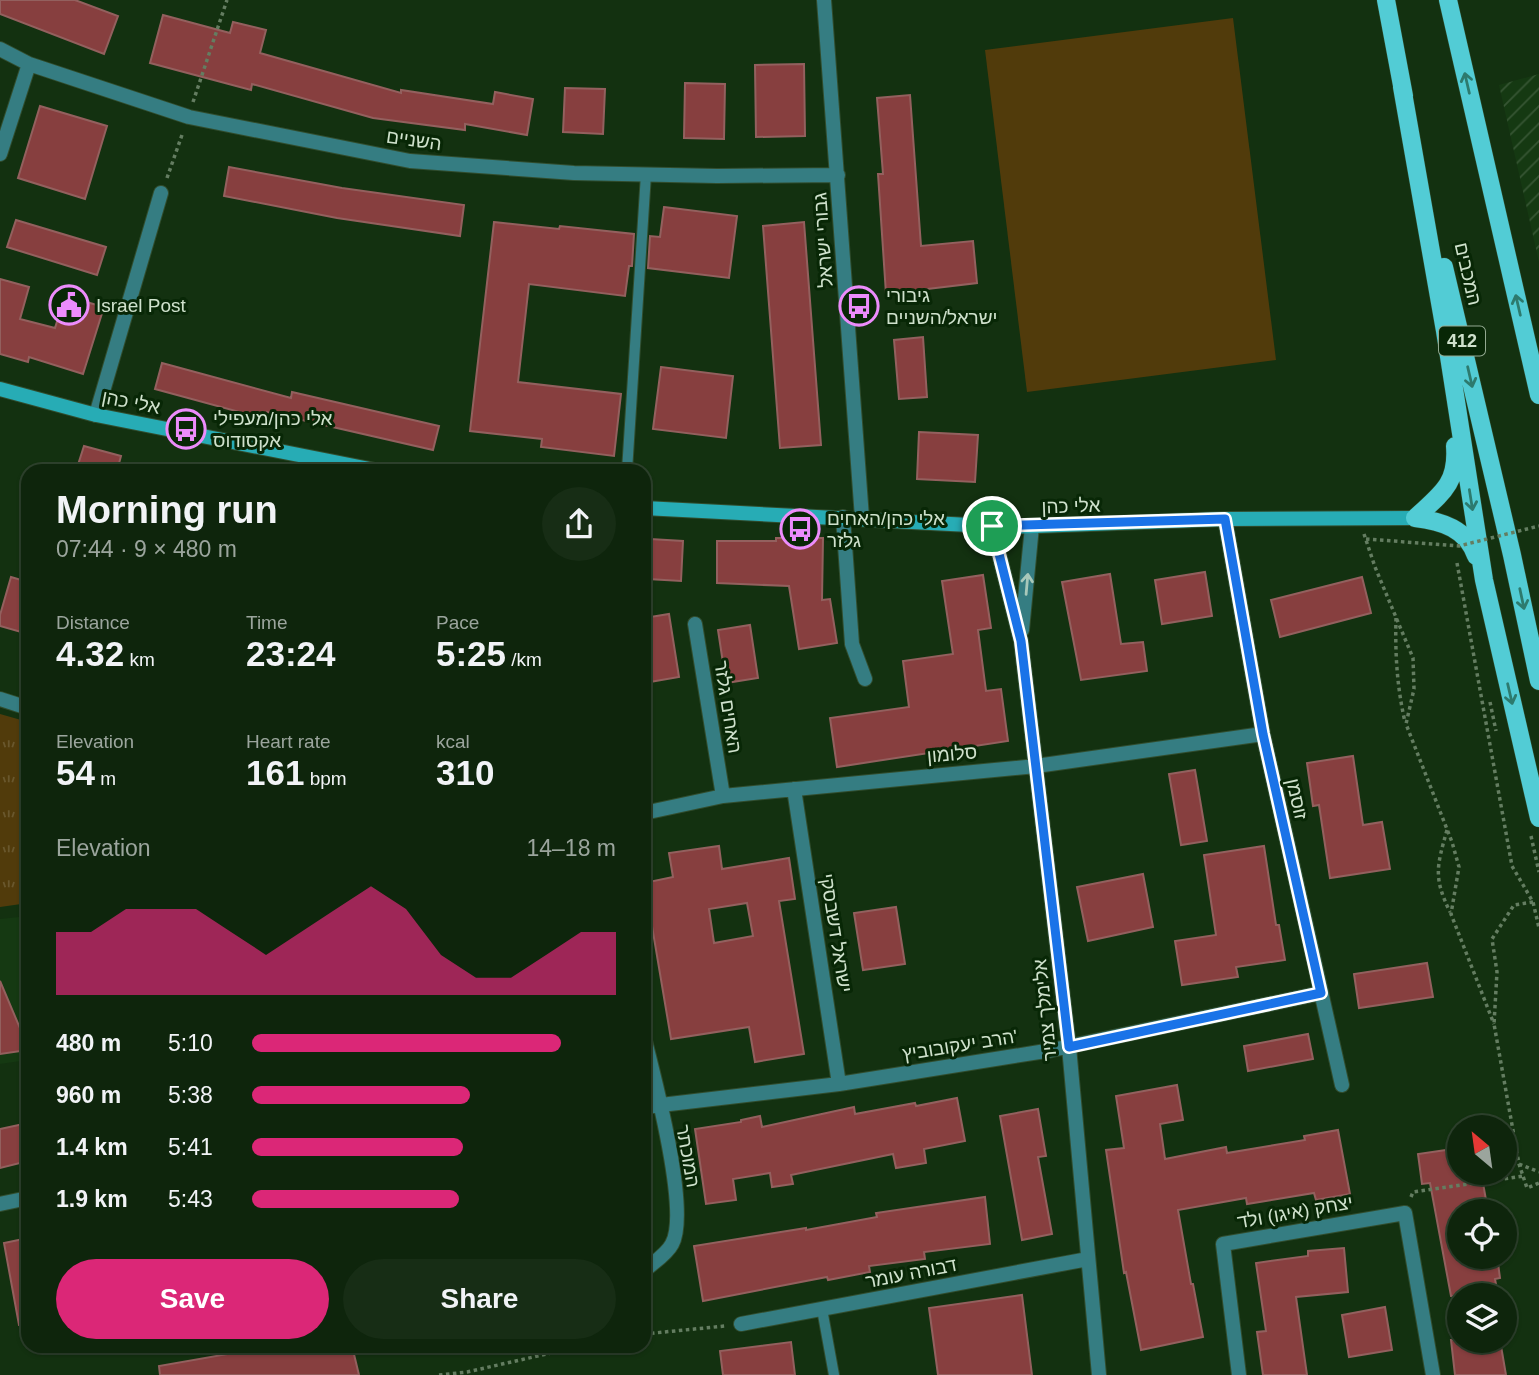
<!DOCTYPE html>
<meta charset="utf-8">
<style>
:root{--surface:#0e250c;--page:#172d15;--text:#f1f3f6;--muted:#9ba59d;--line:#2e422d;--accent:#db2777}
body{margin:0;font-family:Arial,"Noto Sans Hebrew",sans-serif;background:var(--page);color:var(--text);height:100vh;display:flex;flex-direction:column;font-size:26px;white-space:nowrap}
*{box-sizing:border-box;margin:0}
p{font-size:23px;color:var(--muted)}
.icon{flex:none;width:38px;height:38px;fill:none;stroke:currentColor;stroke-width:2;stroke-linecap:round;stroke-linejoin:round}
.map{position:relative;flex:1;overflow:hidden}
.details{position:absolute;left:21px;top:464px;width:630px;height:889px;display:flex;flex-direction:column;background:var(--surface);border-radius:21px;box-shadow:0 2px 5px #0004,0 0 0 2px var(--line)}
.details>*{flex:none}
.needle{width:46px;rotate:331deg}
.controls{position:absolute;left:1447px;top:1115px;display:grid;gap:14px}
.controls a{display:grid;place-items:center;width:70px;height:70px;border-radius:50%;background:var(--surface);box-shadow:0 2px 5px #0004,0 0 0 2px var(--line);font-size:35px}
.pin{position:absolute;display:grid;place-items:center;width:60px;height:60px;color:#fff;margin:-30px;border:4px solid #fff;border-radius:50%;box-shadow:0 2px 7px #0007}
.round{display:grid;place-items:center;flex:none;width:74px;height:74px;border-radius:37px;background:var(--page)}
.overview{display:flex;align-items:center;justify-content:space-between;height:119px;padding:0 35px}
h1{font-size:38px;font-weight:700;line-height:52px}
.figures{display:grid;grid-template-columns:repeat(3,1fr);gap:10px;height:119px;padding:7px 35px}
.figures div{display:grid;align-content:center}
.figures b{font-size:35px;font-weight:700}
.figures small{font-size:19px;font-weight:400}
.figures p{font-size:19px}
.chart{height:196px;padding:14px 35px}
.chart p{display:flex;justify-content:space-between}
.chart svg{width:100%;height:126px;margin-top:7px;fill:var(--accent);opacity:.7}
.button{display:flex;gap:14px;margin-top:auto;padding:14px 35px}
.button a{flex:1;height:80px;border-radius:42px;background:var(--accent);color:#fff;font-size:28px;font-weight:700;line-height:80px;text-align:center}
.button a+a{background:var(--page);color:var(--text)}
ul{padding:0 35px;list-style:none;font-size:23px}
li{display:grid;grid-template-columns:112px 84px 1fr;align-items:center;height:52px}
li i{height:18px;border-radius:9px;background:var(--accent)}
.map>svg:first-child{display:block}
.built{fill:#153912}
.industrial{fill:url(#industrial-furrows)}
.park{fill:url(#park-tufts)}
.garden{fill:#513b0b}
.building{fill:#873f3f;stroke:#93605e;stroke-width:2;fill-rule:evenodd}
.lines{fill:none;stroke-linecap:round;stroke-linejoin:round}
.lane-casing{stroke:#314d2e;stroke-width:12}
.street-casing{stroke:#314d2e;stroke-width:16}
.secondary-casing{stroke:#314d2e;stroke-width:16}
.primary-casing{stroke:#314d2e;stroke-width:19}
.path{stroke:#647d61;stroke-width:3.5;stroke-dasharray:3.5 3.5;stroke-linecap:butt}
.lane{stroke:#357d82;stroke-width:10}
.street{stroke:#357d82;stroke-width:14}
.secondary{stroke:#27acb5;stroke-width:14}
.primary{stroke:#52ccd5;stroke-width:18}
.path-bridge{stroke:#647d61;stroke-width:3.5;stroke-dasharray:3.5 3.5;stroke-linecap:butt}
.oneway{stroke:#2d7a6e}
.oneway2{stroke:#a8c8ba}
.route-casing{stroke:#fff;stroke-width:14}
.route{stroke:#1a73e8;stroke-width:9}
.labels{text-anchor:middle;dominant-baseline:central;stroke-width:6;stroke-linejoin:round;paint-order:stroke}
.shield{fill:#082706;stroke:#93a991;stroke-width:2}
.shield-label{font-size:18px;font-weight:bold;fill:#cfe1cc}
.street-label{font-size:19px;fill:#cfe1cc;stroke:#082706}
.poi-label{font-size:19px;fill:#cfe1cc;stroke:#082706;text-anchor:start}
</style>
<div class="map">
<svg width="1539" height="1375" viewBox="0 0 1539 1375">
<defs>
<pattern id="industrial-furrows" width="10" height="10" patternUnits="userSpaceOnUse" patternTransform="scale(1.75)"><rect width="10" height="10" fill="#153912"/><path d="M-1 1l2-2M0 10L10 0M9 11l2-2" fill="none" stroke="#365533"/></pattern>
<pattern id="park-tufts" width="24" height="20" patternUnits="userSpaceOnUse" patternTransform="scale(1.75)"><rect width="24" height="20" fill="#513b0b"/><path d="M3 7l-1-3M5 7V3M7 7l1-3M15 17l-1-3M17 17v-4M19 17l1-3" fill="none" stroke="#69572d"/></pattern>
</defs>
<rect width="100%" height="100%" fill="#133110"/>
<!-- built -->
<path class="built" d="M28 916V1060L0 1064V919Z"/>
<!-- industrial -->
<path class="industrial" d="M1539 74V262L1499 85Z"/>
<!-- park -->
<path class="park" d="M0 714 28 722V833L25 835 28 841V903L0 907Z"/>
<!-- garden -->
<path class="garden" d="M1233 18 1276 360 1027 392 985 50Z"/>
<!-- building -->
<path class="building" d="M0 0H75L118 16 104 54 0 14Z
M163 15 230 33 233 22 266 30 260 53 401 93V90L493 104 495 92 533 99 527 135 465 124V130L373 118 252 84 251 90 150 63Z
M804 64 805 136 756 137 755 65Z
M685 83 725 84 724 139 684 138Z
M565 88 605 89 603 134 563 132Z
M910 95 921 246 973 241 977 283 886 294 878 174H883L877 98Z
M40 106 107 126 85 199 18 178Z
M229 167 342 188 464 205 460 236 337 218 224 196Z
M664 207 737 216 729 278 648 268 650 236 660 237Z
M16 220 106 247 97 275 7 247Z
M494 222 559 229 560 226 634 234 632 266H629L625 296 529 284 518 382 621 394 614 456 541 447 542 439 470 431Z
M804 222 821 445 780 448 763 226Z
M0 279 29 287 20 319 55 328 65 296 104 307 83 374 29 357 28 362 0 354Z
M923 337 927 397 899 399 894 340Z
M162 363 291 398 292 392 439 426 433 450 267 412 265 419 155 389Z
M661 367 733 376 726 438 653 429Z
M919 432 978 435 975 482 917 479Z
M84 446 121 456 117 471H76Z
M776 538H823L822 600 830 599 837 643 799 649 789 586 717 583V541H776Z
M650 539 683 541 681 581 648 579Z
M1205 572 1212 616 1162 624 1155 580Z
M1110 574 1121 644 1143 642 1147 671 1081 680 1062 582Z
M983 575 991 628 978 630 986 691 1001 689 1008 741 837 767 830 718 909 707 903 661 953 654 942 581Z
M11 577 28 582V634L0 626V615Z
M1362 577 1371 613 1280 637 1271 600Z
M669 614 679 677 644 683V618Z
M750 625 758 678 726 683 718 630Z
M1353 756 1363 825 1382 822 1390 869 1330 878 1319 805 1313 806 1307 763Z
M1195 770 1207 841 1181 845 1169 774Z
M719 846 722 869 789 858 795 899 779 901 804 1054 755 1062 749 1027 671 1039 652 926 644 927V883L673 877 669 853ZM747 903 753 936 714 943 709 909Z
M1264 846 1276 925H1279L1285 960 1236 967 1238 977 1182 985 1175 941 1216 935 1204 855Z
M1143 874 1153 927 1088 941 1077 887Z
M896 907 905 964 863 970 854 913Z
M1427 963 1433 997 1359 1008 1354 974Z
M0 981 28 1047V1050L0 1054Z
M1308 1034 1313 1059 1248 1071 1244 1046Z
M1177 1085 1183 1120 1160 1124 1165 1159 1226 1147 1227 1153 1305 1140 1304 1136 1338 1130 1350 1194 1316 1200 1314 1193 1247 1204 1246 1198 1178 1210 1191 1284H1193L1203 1337 1141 1350 1126 1272 1124 1273 1106 1150 1124 1148 1116 1096Z
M957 1098 965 1141 924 1149 926 1163 896 1168 893 1154 791 1175 793 1184 772 1187 770 1173 733 1179 736 1200 706 1204 695 1129 741 1122V1120L760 1116 762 1127 854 1107 855 1114 915 1103 916 1106Z
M1038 1109 1046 1156 1038 1157 1052 1234 1022 1240 1000 1116Z
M28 1123V1161L0 1168V1129Z
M1460 1148V1172H1481L1488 1211H1460V1256H1497L1500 1278 1495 1279 1498 1295 1451 1296 1430 1183 1422 1184 1418 1154Z
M985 1197 990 1244 924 1252 925 1259 869 1266 870 1272 828 1280 827 1277 703 1301 694 1246 806 1228V1230L877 1217 876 1213Z
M28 1238V1324L19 1325 4 1243Z
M1344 1248 1348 1292 1296 1297 1307 1375H1263L1257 1332 1266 1331 1256 1263 1308 1256V1251Z
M1022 1295 1032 1375H938L929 1308Z
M1385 1307 1392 1350 1349 1357 1342 1315Z
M1451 1340H1500L1506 1375H1455Z
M791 1342 795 1375H723L720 1351Z
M257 1346H352L359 1375H160L159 1366 228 1354V1351Z"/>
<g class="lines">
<!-- lane casing -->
<g class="lane-casing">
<path id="lane" d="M627 471 646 174
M822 1309 834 1375"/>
</g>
<!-- street casing -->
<g class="street-casing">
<path id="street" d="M824 0 862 518
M0 49 29 64 189 117 410 161 574 173 717 176 838 175
M0 154 29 64
M96 415 161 193
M843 517 852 644 865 679
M1225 519 1263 734 1342 1085
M992 526 1021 641 1069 1047 1099 1375
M695 624 723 796
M1022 630 1032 526
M0 699 28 708
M794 789 839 1084
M644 813 723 796 1036 766 1263 734
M644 1037C654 1076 690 1212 672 1244 667 1254 653 1263 645 1270
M644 1107 839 1084 1052 1050 1321 993
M0 1204 28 1198
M741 1324 1088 1259
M1239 1375 1223 1244 1405 1213 1433 1375"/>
</g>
<!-- secondary casing -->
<g class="secondary-casing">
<path id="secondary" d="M0 389 96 415 380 471
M644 508 1008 527 1225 519 1415 518"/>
</g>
<!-- primary casing -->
<g class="primary-casing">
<path id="primary" d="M1386 0 1404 96
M1448 0 1539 395
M1402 87 1445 331 1484 580 1539 818
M1444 267 1512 555 1539 681
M1415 518C1441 494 1458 484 1455 446
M1415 518C1442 521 1467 529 1476 556"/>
</g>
<!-- path -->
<path class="path" d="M193 102 227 0
M167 178 183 132
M1364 534 1375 567 1413 658 1414 689 1406 724 1452 842 1459 867 1451 914 1494 1024
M1457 563 1512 866 1533 902 1539 928
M1396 618C1395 654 1397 687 1405 722
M1490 702 1496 731
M1447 830C1437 866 1433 877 1450 912
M1531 836 1539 872
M1533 902 1514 905 1492 939 1497 972 1494 1024 1519 1164 1527 1188 1539 1183
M1519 1164 1539 1172
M1411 1197 1413 1192 1523 1176
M644 1334 725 1326
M439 1375 467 1372 582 1346"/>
<!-- lane -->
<use href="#lane" class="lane"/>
<!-- street -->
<use href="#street" class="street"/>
<!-- secondary -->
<use href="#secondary" class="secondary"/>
<!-- primary -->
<use href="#primary" class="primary"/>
<!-- path-bridge -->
<path class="path-bridge" d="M1366 539 1459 546 1539 526"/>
</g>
<!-- one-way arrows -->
<defs><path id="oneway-shaft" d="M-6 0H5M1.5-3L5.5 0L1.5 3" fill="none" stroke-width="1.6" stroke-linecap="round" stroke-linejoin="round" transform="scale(1.75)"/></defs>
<g class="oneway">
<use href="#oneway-shaft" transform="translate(1467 83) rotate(-103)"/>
<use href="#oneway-shaft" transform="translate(1518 305) rotate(-103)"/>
<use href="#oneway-shaft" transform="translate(1470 377) rotate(77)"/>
<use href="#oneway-shaft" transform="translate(1471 500) rotate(81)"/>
<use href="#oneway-shaft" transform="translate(1522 599) rotate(78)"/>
<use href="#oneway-shaft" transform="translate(1510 694) rotate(77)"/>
</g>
<use class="oneway2" href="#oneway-shaft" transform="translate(1027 584) rotate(-85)"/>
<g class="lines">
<!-- route casing -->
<g class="route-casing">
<path id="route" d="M1225 519 1263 734 1321 993 1069 1047 1021 641 992 526Z"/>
</g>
<!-- route -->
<use href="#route" class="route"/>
</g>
<!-- icons -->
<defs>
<g id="civic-ring" transform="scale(2.0125)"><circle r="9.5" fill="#082706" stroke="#ec8cfb" stroke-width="1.5"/><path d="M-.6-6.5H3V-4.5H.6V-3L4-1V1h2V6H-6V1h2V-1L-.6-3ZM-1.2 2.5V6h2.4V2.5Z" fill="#ec8cfb"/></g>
<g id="bus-ring" transform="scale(2.0125)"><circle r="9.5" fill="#082706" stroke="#ec8cfb" stroke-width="1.5"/><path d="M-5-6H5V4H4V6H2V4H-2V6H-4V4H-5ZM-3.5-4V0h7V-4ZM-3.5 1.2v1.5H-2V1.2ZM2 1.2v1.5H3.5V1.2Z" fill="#ec8cfb"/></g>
</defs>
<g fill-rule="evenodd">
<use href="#civic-ring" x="69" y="305"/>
<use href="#bus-ring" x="859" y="306"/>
<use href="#bus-ring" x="186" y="429"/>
<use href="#bus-ring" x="800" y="529"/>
</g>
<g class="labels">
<!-- shield labels -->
<rect class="shield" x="1439" y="326.5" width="46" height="29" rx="5"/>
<g class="shield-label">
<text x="1462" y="341">412</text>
</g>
<!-- street labels -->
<g class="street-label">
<text transform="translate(414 140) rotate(8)">השניים</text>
<text transform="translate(823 240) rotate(-94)">גבורי ישראל</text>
<text transform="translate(1468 274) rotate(77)">המכבים</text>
<text transform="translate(131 402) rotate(11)">אלי כהן</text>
<text transform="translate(1071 506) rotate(-2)">אלי כהן</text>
<text transform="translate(728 707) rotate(81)">האחים גלזר</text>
<text transform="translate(952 754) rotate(-5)">סלומון</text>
<text transform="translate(1297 799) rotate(77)">זוסמן</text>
<text transform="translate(836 933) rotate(81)">ישראל דשבסקי</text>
<text transform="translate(1045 1010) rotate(-96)">אלימלך צמיר</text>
<text transform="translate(960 1045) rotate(-9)">הרב יעקובוביץ'</text>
<text transform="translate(688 1156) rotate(80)">המוכתר</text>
<text transform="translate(1295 1212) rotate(-10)">יצחק (איגו) ולד</text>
<text transform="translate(911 1273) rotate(-11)">דבורה עומר</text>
</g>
<!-- poi labels -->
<g class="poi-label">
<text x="886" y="295">גיבורי<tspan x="886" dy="22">ישראל/השניים</tspan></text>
<text x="96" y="305">Israel Post</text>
<text x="213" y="418">אלי כהן/מעפילי<tspan x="213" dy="22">אקסודוס</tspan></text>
<text x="827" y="518">אלי כהן/האחים<tspan x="827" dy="22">גלזר</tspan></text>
</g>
</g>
</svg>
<div class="controls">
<a><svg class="needle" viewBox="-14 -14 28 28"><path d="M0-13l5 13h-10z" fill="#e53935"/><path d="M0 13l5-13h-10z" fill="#9ba59d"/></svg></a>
<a><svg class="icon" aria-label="locate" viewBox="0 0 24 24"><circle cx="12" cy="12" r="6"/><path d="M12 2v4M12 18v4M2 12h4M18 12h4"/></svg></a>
<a><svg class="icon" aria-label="layers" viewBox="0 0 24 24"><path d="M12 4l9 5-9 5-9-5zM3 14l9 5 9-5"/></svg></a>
</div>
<div class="pin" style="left:992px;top:526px;background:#1e9e55"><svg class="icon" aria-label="arrive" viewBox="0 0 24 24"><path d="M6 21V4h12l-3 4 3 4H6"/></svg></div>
<section class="details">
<div class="overview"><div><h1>Morning run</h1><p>07:44 · 9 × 480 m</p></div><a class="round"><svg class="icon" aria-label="share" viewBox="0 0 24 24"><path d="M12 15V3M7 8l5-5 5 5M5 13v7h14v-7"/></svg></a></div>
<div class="figures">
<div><p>Distance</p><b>4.32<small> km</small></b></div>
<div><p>Time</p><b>23:24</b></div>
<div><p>Pace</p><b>5:25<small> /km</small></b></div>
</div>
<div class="figures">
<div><p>Elevation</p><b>54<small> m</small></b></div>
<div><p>Heart rate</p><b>161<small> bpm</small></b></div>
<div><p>kcal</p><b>310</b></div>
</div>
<div class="chart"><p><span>Elevation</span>14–18 m</p>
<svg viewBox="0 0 160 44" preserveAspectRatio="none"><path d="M0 44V22L10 22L20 14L30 14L40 14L50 22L60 30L70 22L80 14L90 6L100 14L110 30L120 38L130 38L140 30L150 22L160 22V44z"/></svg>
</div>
<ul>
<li><b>480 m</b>5:10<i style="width:85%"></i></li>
<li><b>960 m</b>5:38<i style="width:60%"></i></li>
<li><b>1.4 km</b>5:41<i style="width:58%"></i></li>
<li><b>1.9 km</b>5:43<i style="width:57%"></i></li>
</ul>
<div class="button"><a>Save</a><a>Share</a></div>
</section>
</div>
